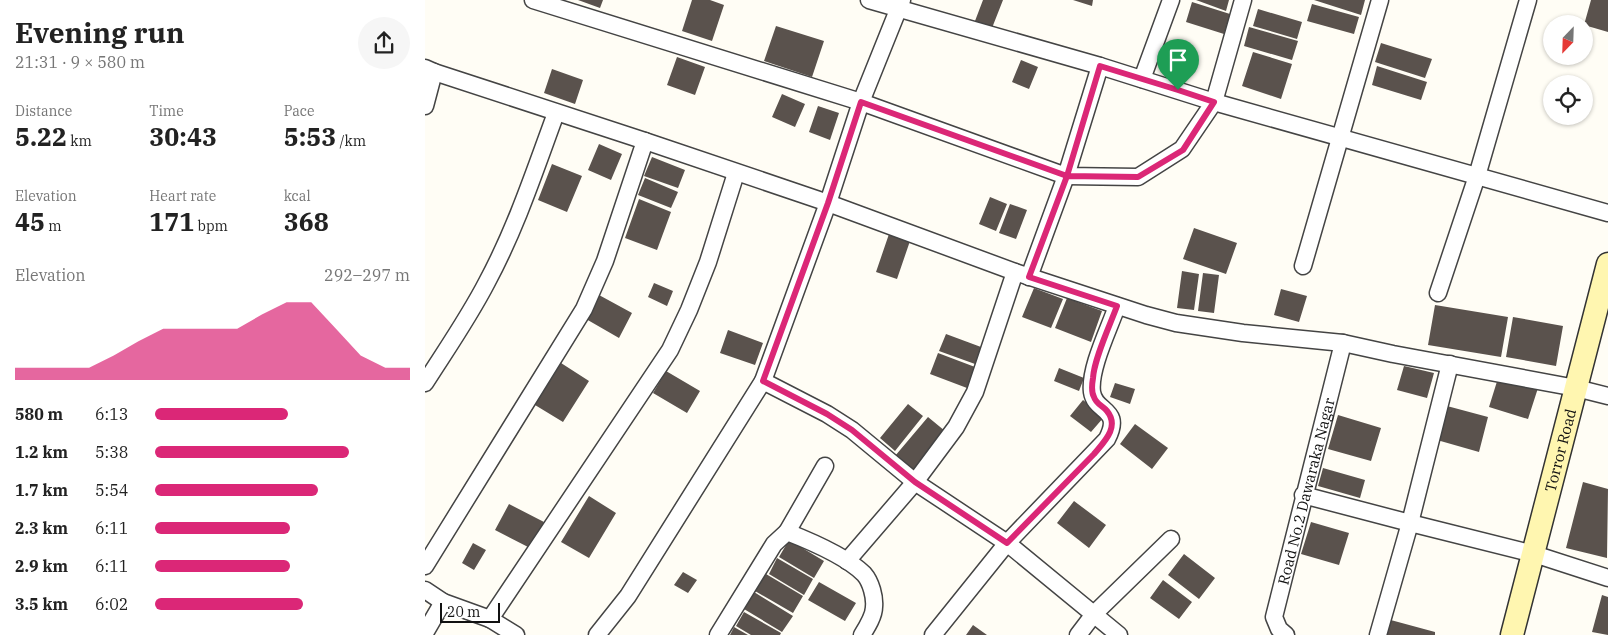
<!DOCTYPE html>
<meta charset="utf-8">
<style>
:root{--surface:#fff;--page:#f6f6f6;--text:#222;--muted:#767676;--accent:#db2777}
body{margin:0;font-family:"IBM Plex Serif",serif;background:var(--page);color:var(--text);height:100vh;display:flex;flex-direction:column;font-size:19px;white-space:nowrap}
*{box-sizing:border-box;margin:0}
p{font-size:16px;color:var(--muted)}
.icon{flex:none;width:28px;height:28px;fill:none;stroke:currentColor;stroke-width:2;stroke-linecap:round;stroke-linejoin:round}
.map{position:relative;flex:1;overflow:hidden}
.sheet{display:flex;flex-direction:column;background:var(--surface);width:425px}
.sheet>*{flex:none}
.needle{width:32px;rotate:203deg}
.tools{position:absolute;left:1118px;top:15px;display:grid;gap:10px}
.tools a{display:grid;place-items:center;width:50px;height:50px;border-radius:50%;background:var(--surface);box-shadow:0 1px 4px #0004;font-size:25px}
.scale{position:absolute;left:15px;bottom:12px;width:60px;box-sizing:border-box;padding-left:5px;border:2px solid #111;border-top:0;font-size:14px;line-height:18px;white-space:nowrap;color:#111;-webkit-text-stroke:4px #fff;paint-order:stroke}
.pin{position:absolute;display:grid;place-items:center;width:42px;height:42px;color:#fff;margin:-51px -21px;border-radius:50% 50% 50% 0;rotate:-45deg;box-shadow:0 0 5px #0007}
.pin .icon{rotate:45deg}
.round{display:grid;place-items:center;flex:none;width:52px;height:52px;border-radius:26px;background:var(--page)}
.overview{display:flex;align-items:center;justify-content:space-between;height:85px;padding:0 15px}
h1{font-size:28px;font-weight:800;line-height:38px}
.figures{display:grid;grid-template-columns:repeat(3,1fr);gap:8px;height:85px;padding:5px 15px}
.figures div{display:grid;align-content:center}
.figures b{font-size:25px;font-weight:800}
.figures small{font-size:14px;font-weight:400}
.figures p{font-size:14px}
.chart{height:140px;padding:10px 15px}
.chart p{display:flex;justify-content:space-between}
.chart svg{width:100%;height:90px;margin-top:5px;fill:var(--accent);opacity:.7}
ul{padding:0 15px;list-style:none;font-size:16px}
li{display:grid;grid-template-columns:80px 60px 1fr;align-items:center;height:38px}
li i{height:12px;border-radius:6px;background:var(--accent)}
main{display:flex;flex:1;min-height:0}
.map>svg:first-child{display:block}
.building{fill:#5a524d}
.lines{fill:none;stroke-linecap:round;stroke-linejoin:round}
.street-casing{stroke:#444;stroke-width:19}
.secondary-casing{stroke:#333;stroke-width:25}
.street{stroke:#fff;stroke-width:16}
.secondary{stroke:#fff6b0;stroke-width:22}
.route-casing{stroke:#fff;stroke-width:10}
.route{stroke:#db2777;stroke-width:6}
.labels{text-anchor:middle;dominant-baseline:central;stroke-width:5;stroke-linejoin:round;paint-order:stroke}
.street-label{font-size:15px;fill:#111;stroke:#fff}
</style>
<main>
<section class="sheet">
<div class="overview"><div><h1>Evening run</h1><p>21:31 · 9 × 580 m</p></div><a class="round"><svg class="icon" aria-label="share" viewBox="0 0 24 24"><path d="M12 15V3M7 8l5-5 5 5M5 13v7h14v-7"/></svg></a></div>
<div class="figures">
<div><p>Distance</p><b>5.22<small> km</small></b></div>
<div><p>Time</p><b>30:43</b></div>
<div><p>Pace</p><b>5:53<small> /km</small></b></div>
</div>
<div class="figures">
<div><p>Elevation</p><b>45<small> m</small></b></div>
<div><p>Heart rate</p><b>171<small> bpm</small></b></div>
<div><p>kcal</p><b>368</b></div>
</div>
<div class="chart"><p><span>Elevation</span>292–297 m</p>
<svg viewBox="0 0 160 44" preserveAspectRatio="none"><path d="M0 44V38L10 38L20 38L30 38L40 32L50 25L60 19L70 19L80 19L90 19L100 12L110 6L120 6L130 19L140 32L150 38L160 38V44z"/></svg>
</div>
<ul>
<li><b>580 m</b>6:13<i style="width:52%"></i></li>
<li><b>1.2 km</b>5:38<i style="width:76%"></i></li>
<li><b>1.7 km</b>5:54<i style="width:64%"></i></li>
<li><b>2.3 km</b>6:11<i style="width:53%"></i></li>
<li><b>2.9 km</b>6:11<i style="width:53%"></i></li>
<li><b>3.5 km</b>6:02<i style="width:58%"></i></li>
</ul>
</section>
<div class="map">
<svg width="1183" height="635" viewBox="0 0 1183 635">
<rect width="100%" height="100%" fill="#fffdf5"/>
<!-- building -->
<path class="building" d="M153 0H178L175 8Z
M267 0H285L299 5 287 41 257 31Z
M558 0H578L567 28 550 21Z
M648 0H668L667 6Z
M771 0H804L801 11Z
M889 0H940L936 15Z
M1166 0H1183V32L1159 25Z
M767 2 805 14 799 34 761 22Z
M887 4 934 17 929 34 882 21Z
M833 9 877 22 872 39 828 26Z
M351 26 399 41 387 77 339 61Z
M824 27 873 41 867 60 819 46Z
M956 43 1007 59 1000 78 950 62Z
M828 52 867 64 856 99 817 86Z
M252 57 280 67 270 95 242 85Z
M596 60 613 67 604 89 587 82Z
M952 66 1002 82 996 100 947 85Z
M127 69 158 80 150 104 119 93Z
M357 94 380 104 370 127 347 117Z
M393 106 414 113 405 140 384 132Z
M174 144 197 154 186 180 163 170Z
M227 157 260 170 253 188 219 176Z
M127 164 157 176 142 212 113 200Z
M220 178 253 192 246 208 213 195Z
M565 197 582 204 571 231 554 224Z
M214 199 246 212 232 250 200 238Z
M585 204 602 210 591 239 574 233Z
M769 228 812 243 801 274 758 259Z
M464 234 485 241 472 279 451 272Z
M757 271 774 274 769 310 752 308Z
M778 273 794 275 789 313 773 311Z
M229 283 248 291 242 306 223 297Z
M609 288 638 299 626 328 597 317Z
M856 289 882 296 874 322 849 315Z
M174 295 207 313 194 338 161 319Z
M642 298 677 311 666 342 630 328Z
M1010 305 1083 317 1076 357 1003 345Z
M1088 317 1138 326 1131 366 1081 357Z
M303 330 338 343 330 365 295 353Z
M521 334 556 347 550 364 514 351Z
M513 353 550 367 542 388 505 374Z
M136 363 164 381 138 422 110 405Z
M979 366 1009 373 1002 398 972 390Z
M634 368 659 378 654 391 629 381Z
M241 371 275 391 262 413 228 393Z
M1074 375 1113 388 1103 419 1064 407Z
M690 383 710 389 705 404 685 397Z
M658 400 679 417 666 432 645 416Z
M483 404 498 416 470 451 455 438Z
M1022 406 1063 417 1054 452 1012 440Z
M913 415 956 428 946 461 903 449Z
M503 417 520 431 490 482 470 456Z
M710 424 743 448 727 469 695 444Z
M898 468 940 480 935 498 893 486Z
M1158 482 1183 489 1182 558 1141 548Z
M164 496 191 513 164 558 136 542Z
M649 501 681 525 664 548 632 523Z
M84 504 119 522 105 548 70 530Z
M886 522 924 533 914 565 876 554Z
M364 540 399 561 389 578 354 557Z
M48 543 61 550 49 570 37 563Z
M759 554 790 578 774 599 743 575Z
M352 558 388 579 379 595 344 574Z
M258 572 272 580 263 593 249 585Z
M341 574 378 596 368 613 330 591Z
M738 580 767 602 754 619 725 598Z
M394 582 431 603 420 621 383 600Z
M329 592 368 616 357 632 319 609Z
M1177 595 1183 597V635L1167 632Z
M319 612 356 633 355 635H326L311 626Z
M962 619 1010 632V635H958Z
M548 625 562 635H541Z
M309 627 323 635H305Z"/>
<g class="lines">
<!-- street casing -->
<g class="street-casing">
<g id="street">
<path d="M108 0 436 102 641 176 713 177 757 149 789 102 818 0"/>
<path d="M444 0 675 66 789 102 1183 213"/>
<path d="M0 68 9 72 220 141 403 203 590 272 721 315 751 323 818 333 918 343 968 354 1151 388 1183 396"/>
<path d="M717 79 746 0"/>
<path d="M0 106 9 72"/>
<path d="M878 266 955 0"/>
<path d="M604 277 641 176 675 66"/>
<path d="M1013 293 1052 176 1103 0"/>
<path d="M338 381 402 414 427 430 490 482 582 543 694 635"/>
<path d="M0 383C21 350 44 317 62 282 91 228 110 170 131 113"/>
<path d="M878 495 985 523 1025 364"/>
<path d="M362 532 400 466"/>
<path d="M422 561 490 482 531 427 550 392 590 272"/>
<path d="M0 566 159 309 180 261 220 141"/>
<path d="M0 590 18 602 65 619 91 635"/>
<path d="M65 619 245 350 264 310 283 262 311 173"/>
<path d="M0 633 18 602"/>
<path d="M172 635 203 596 338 381 403 203 436 102 477 0"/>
<path d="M293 635 349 544 362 532C385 541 422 557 439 574 446 582 450 597 449 607 449 616 442 627 437 635"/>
<path d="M508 635 582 543 682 439C698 408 670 413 667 392 664 369 684 329 692 306"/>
<path d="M653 635 669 614 746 539"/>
<path id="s1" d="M861 635 854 629 849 617 918 343"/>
<path d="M953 635 985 523 1109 554 1183 578"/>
</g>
</g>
<!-- secondary casing -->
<g class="secondary-casing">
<g id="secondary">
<path id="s2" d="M1087 635 1183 264"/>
</g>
</g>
<!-- street -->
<use href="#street" class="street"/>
<!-- secondary -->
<use href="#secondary" class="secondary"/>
</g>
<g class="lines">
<!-- route casing -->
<g class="route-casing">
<path id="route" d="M753 90 675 66 642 176 436 102 403 203 338 381 402 414 427 430 490 482 582 543 669 454C679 442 695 427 682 411 678 406 671 404 669 397 666 392 667 384 668 378 669 359 685 325 692 306L604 277 642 176 713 177 758 150 789 102 753 90"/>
</g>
<!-- route -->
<use href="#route" class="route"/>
</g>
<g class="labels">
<!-- street labels -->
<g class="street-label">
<text stroke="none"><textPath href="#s2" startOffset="191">Torror Road</textPath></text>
<text stroke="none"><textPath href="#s1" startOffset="152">Road No.2 Dawaraka Nagar</textPath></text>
</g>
</g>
</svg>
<div class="tools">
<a><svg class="needle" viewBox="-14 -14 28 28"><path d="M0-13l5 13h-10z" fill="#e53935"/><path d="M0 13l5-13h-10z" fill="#767676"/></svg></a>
<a><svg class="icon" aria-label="locate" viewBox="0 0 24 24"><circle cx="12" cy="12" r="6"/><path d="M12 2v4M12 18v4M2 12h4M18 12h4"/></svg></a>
</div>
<div class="scale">20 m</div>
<div class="pin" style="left:753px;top:90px;background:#1e9e55"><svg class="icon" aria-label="arrive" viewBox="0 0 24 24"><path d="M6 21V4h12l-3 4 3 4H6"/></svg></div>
</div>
</main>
